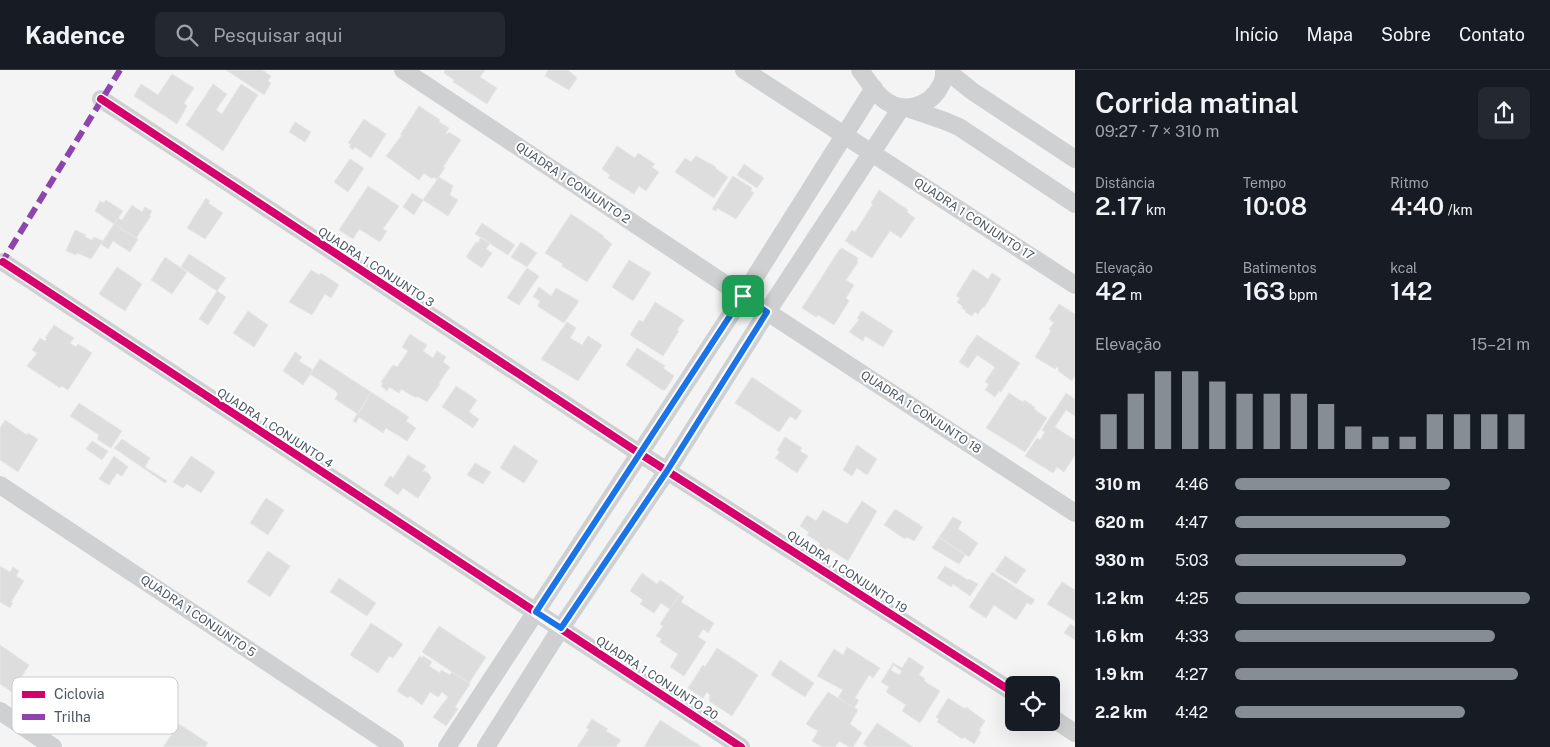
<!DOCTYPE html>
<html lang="pt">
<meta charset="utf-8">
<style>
:root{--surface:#171b24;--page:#242831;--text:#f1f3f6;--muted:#9ea1a6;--line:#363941;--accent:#868d94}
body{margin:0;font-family:"Public Sans",sans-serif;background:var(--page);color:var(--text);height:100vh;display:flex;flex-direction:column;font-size:19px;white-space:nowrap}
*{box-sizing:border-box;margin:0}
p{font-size:16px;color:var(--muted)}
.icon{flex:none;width:28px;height:28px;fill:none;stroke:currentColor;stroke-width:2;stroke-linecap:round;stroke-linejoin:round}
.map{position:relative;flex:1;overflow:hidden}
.sheet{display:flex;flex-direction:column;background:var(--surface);width:475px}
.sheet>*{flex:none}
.buttons{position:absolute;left:1005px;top:606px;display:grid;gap:10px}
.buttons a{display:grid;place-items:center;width:55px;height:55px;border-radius:8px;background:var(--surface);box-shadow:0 5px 20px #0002;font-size:25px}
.pin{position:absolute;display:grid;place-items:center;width:42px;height:42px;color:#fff;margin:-21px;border-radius:10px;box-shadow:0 2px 8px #0006}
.round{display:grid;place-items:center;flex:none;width:52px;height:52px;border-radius:8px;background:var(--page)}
.overview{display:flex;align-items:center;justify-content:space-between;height:85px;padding:0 20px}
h1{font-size:28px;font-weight:600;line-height:38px}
.figures{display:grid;grid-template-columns:repeat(3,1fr);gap:8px;height:85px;padding:5px 20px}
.figures div{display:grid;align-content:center}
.figures b{font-size:25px;font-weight:600}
.figures small{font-size:14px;font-weight:400}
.figures p{font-size:14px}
.chart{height:140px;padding:10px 20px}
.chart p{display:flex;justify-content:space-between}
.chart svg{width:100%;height:90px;margin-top:5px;stroke:var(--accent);stroke-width:6}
ul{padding:0 20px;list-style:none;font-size:16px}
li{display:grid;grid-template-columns:80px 60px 1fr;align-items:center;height:38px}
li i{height:12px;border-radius:6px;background:var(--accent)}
header{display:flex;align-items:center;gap:30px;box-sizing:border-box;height:70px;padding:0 25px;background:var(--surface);border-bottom:1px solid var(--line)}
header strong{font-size:24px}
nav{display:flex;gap:28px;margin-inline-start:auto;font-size:18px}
.search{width:350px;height:45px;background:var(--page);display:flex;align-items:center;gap:12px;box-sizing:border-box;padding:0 18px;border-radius:8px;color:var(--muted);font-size:19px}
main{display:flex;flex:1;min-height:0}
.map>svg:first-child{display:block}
.building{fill:#ddddde;stroke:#e5e6e7;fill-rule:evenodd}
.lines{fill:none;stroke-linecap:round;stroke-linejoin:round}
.minor{stroke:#ced0d2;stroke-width:18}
.quiet{stroke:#8e44ad;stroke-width:6;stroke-dasharray:12 6;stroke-linecap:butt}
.cycleway-casing{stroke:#fff;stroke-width:11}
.cycleway{stroke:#d6006c;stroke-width:8}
.route-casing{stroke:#fff;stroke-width:10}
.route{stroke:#1a73e8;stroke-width:6}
.labels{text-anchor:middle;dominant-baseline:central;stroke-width:4;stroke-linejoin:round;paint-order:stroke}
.street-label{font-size:12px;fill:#4a5661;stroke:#fff}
.key{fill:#fff;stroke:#c9ccd0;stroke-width:1}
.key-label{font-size:14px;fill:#4a5661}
</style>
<header>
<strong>Kadence</strong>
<div class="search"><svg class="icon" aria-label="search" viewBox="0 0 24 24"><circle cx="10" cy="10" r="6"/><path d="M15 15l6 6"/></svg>Pesquisar aqui</div>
<nav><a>Início</a><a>Mapa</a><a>Sobre</a><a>Contato</a></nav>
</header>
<main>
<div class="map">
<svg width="1075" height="677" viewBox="0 0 1075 677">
<rect width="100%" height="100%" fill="#f4f4f4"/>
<!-- building -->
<path class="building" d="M226 0H262L271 6 268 11 271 13 264 25Z
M445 0H485L480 7 497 18 487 34 453 12 454 10 444 3Z
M548 0H568L577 8 569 20 545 6Z
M172 4 194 18 184 33 187 36 177 54 134 26 141 14 158 25Z
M213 14 227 24 216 40 222 44 241 14 258 25 223 81 186 55Z
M419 36 440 50 439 52 449 58 446 63 447 64 449 62 461 70 443 97 445 98 437 109 433 107 432 109 424 103 419 110 386 86 402 65H400Z
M364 49 386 64 371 88 355 77 353 80 349 77 351 74 348 73Z
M295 52 311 62 305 72 289 62Z
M617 76 635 88 638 83 655 94 652 97 659 102 646 121 639 116 634 124 610 109 608 108 610 105 602 99Z
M696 86 716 97 715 98 728 107 714 128 675 102 685 88 691 92Z
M350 89 364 98 348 122 334 112Z
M744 94 764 108 757 118 737 105Z
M733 106 752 118 751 121 754 123 736 149 717 138 716 141 712 139Z
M439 107 453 116 450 125 458 130 448 146 423 130Z
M368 116 399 136 383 159 387 161 380 172 359 159 353 169 339 160Z
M879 120 908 140 907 142 915 148 901 168 890 161 872 188 845 171 852 160 855 162 873 134 871 133Z
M412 123 423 130 414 145 403 137Z
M206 128 210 131 208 133 223 143 205 169 187 158Z
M106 130 123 141 114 154 95 141 100 131 104 133Z
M132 135 142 142 145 137 152 141 149 146H151L136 168 114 154 118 148 122 150Z
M571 144 604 166 603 167 612 174 587 212 562 196 563 194 545 183Z
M482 153 515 175 508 185 475 164Z
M114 154 138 169 130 182 113 171 108 179 101 174Z
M75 160 86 165 85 167 92 170 94 167 103 171 91 189 77 183 76 185 66 181Z
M481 167 490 173 486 179 492 183 482 198 466 187 476 172 478 173Z
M521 172 537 183 527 197 511 187Z
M842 178 858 188 857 191 858 192 846 210 854 215 846 228 849 231 834 255 818 245 816 247 802 238 839 180Z
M189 184 226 208 217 221 181 197Z
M165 187 187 202 172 224 151 210Z
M629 190 651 203 633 231 612 217Z
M117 197 142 214 125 241 99 224Z
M527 198 539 206 519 235 507 228Z
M973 199 988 209 992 203 1001 209 984 238 983 237 978 244 975 242 972 246 965 242 966 241 962 238 963 237 957 232 960 228 956 226Z
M311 200 319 205 321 203 339 215 331 228 325 224 312 245 289 232Z
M539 217 551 226 556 218 579 231 564 253 539 237 538 235 540 231 533 227Z
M217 221 226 227 208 255 199 249Z
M655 232 684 250 677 260 679 261 663 286 630 265 639 250 643 252Z
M1059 234 1075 244V306L1072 311 1058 301 1059 299 1057 297 1055 299 1035 287 1051 261 1049 259 1054 253 1049 249Z
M248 241 268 255 254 277 233 263Z
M862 241 893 261 883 277 865 266 863 271 849 262 859 250 857 248Z
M567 252 576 258 570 268 582 275 588 266 602 275 578 311 541 289Z
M54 255 74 268 70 273 76 277 78 274 92 283 68 320 62 316 60 318 27 296 37 283 32 280 40 268 45 271 47 269 45 268Z
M410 264 427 275 423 281 433 288 437 281 446 287 443 292 450 297 439 313 440 314 427 332 417 326 416 328 401 319 399 323 389 317 387 321 381 316 383 313 381 312 393 295 397 297 408 281 402 277Z
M977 265 1020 293 1001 322 999 321 995 327 985 320 989 314 985 312 995 297 977 285 968 298 959 292 966 282H965Z
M637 278 665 296 663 298 674 306 665 320H662L626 295Z
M295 282 302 287 299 291 313 300 303 315 283 301Z
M320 289 371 322 358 344 335 329 338 324 336 321 310 304Z
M752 307 802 341 796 350 790 346 779 362 735 333Z
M456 316 477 330 469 342 479 349 473 358 442 337Z
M371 322 409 347 406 351 416 358 407 371 386 358 383 363 359 347 356 353 353 351Z
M1009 323 1023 332 1024 330 1035 337 1034 339 1047 348 1025 382 986 358Z
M1066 323 1075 329V346L1066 340 1055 357 1075 370V385L1064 402 1057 397 1053 403 1025 386 1037 368 1040 370 1045 362 1042 360Z
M79 333 122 361 111 378 97 369 99 365 70 346Z
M5 350 27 365 28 363 38 369 18 402 0 390V358Z
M785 367 802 378 800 381 808 386 797 403 775 388 780 382 777 380Z
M122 369 150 388 145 397 167 411 165 413 114 378Z
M92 371 108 381 102 390 86 379Z
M514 375 538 391 524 413 500 398Z
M857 375 877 389 867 405 857 398 852 406 843 400Z
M408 385 426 396 422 402 425 401 429 404 431 408 418 428 403 418 398 425 384 415 390 406 393 408Z
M114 386 128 397 122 406 117 403 109 415 99 409Z
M191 386 215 402 201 423 187 414 183 418 173 412Z
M475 393 491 402 483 414 467 405Z
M266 428 284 440 268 465 250 453Z
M862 431 877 441 848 491 828 478 826 481 820 477 819 476 820 473 807 465 809 462 800 456 807 445 816 451 823 440 847 454Z
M895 439 923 457 914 471 907 467 905 469 884 455Z
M953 447 962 452 958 459 978 473 969 487 939 467Z
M939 467 965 485 959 494 932 478Z
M268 481 290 496 270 527 247 512Z
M1005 486 1026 500 1016 514 995 501Z
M0 496 10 502 13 497 19 501 16 506 24 511 11 532 13 533 10 538 0 532Z
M945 496 968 510 969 509 978 514 970 526 953 514 951 517 937 508Z
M992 502 1035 530 1031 535 1027 533 1016 550 994 535 986 548 969 537Z
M642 503 657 514 660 510 680 524 670 539 661 533 654 543 640 534 643 530 630 521Z
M339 508 376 533 367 546 330 522Z
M1062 512 1075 520V551L1047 534Z
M680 524 684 527 681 532 714 553 708 563 703 559 698 567 706 572 684 606 670 597 678 584 660 572 662 569 656 566 663 556 660 554Z
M371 553 403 574 393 588 389 586 378 603 350 585Z
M1070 554 1075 557V570L1064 563Z
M439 556 486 587 469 613 422 582Z
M0 575 29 595 12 622 0 614Z
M847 577 880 598 873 608 869 605 855 628 859 630 854 638 838 627 843 620 817 606 834 579 843 585Z
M717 578 758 605 732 646 709 631 710 625 707 622 703 628 688 618 703 595 705 597Z
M420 586 422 588 423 586 432 592 429 596 440 603 441 600 450 605 452 602 470 614 455 637 458 639 446 656 433 647 448 627 442 622 438 627 430 622 422 635 410 626 408 628 397 621Z
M909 587 924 597 919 605 925 609 924 611 940 621 920 653 902 641 906 635 886 622 889 617 881 612 893 593 902 598ZM893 595 902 601 899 605 891 600Z
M780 590 814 613 805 627 771 605Z
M828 622 858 640 850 654 862 663 853 677H849L839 671 835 677H822L812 671 818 661 806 654Z
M948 628 965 639 966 637 985 651 979 660 981 662 974 674 964 667 962 669 937 652 939 649 936 647Z
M592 649 608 659 606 661 621 670 616 677H577L589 659 586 658Z
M660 650 702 677H644Z
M877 653 913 677H868L863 674Z
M179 654 208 673 205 677H163Z"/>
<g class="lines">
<!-- minor -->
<path class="minor" d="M403 0 743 226 1075 443
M744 0 1075 215
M860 0C867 9 873 20 882 28 901 45 930 38 941 15 944 11 944 5 944 0
M946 0 972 21 1075 89
M101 29 639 383 1014 623
M907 38 945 51 959 57 1075 134
M3 192 741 677
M0 415 395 677
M0 641 53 677
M1051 647 1075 663
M447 677 743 226 874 18
M486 677 561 558 667 401 767 242 901 38"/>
<!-- quiet -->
<path class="quiet" d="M1 194 120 0"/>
<!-- cycleway casing -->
<g class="cycleway-casing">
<path id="cycleway" d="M101 29 639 383 1014 623
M3 192 741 677"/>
</g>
<!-- cycleway -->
<use href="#cycleway" class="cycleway"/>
</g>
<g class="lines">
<!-- route casing -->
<g class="route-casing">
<path id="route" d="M743 226 767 242 667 401 561 558 536 542Z"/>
</g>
<!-- route -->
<use href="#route" class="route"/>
</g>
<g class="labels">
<!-- street labels -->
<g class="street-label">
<text transform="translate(573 113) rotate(34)">QUADRA 1 CONJUNTO 2</text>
<text transform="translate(974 149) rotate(33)">QUADRA 1 CONJUNTO 17</text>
<text transform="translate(376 197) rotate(33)">QUADRA 1 CONJUNTO 3</text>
<text transform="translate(921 342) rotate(33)">QUADRA 1 CONJUNTO 18</text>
<text transform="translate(275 358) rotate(33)">QUADRA 1 CONJUNTO 4</text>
<text transform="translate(847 502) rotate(33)">QUADRA 1 CONJUNTO 19</text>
<text transform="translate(198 546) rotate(34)">QUADRA 1 CONJUNTO 5</text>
<text transform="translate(657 608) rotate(33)">QUADRA 1 CONJUNTO 20</text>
</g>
</g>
<!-- legend -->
<rect x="12" y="607" width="166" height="57" rx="8" class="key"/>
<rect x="22" y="621" width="23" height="7" fill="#d6006c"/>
<rect x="22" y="644" width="23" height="6" fill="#8e44ad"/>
<g class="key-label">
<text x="54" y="629">Ciclovia</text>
<text x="54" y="652">Trilha</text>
</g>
</svg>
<div class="buttons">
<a><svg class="icon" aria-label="locate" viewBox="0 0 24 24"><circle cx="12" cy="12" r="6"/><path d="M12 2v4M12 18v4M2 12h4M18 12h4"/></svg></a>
</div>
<div class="pin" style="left:743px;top:226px;background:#1e9e55"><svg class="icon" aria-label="arrive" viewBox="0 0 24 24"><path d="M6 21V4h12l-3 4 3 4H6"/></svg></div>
</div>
<section class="sheet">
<div class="overview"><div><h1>Corrida matinal</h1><p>09:27 · 7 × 310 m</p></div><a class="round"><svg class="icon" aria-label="share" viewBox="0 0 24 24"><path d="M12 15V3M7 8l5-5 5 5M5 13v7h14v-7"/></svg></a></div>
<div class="figures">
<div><p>Distância</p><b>2.17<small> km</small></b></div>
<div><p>Tempo</p><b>10:08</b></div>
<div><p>Ritmo</p><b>4:40<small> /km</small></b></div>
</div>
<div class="figures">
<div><p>Elevação</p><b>42<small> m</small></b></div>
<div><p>Batimentos</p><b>163<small> bpm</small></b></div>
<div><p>kcal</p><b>142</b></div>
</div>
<div class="chart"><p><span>Elevação</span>15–21 m</p>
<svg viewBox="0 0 160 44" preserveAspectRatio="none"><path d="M5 44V27M15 44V17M25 44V6M35 44V6M45 44V11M55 44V17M65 44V17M75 44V17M85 44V22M95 44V33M105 44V38M115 44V38M125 44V27M135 44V27M145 44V27M155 44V27"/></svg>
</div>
<ul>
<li><b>310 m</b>4:46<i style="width:73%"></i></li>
<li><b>620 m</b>4:47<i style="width:73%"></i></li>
<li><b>930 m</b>5:03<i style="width:58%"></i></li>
<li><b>1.2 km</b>4:25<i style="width:100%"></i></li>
<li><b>1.6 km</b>4:33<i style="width:88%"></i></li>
<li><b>1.9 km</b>4:27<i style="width:96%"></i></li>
<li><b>2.2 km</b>4:42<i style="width:78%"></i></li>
</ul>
</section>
</main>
